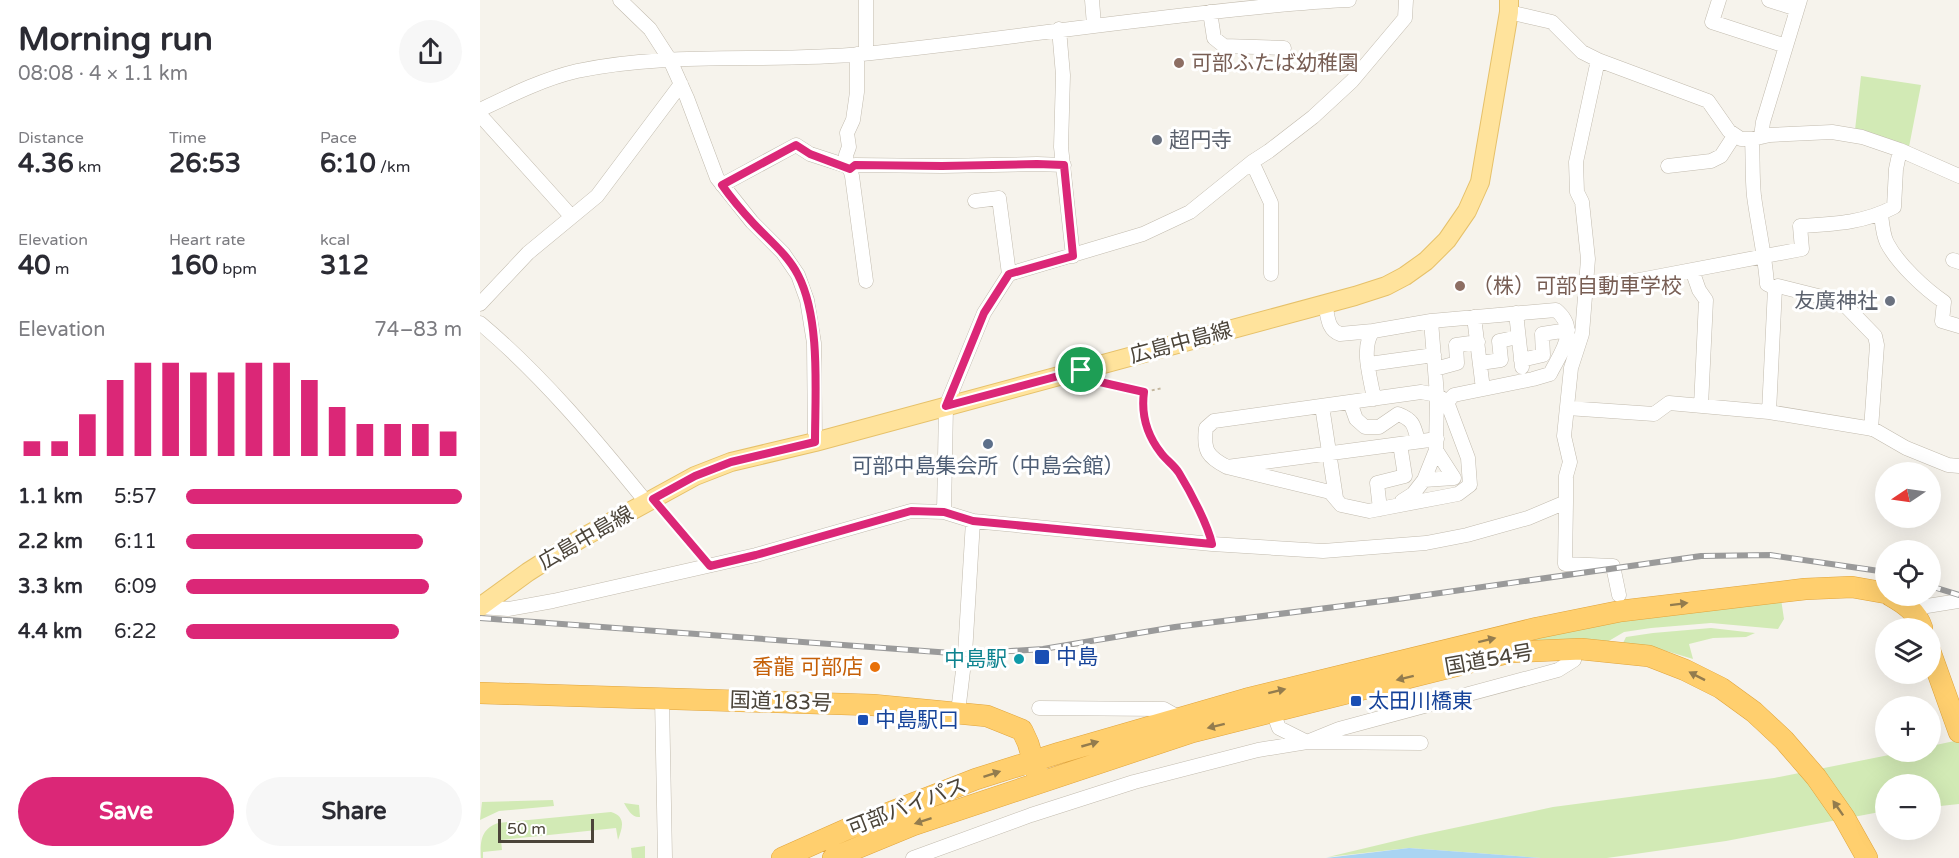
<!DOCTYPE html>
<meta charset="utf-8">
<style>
:root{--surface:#fff;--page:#f7f7f7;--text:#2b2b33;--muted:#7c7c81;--accent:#db2777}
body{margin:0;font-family:"Varela Round","Noto Sans JP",sans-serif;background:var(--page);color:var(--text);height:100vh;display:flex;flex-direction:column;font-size:22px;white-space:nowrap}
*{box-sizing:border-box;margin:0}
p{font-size:20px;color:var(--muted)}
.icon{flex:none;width:33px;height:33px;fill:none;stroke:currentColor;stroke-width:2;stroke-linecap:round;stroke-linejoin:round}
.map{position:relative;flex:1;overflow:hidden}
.drawer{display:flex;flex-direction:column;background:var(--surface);width:480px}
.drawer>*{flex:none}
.needle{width:39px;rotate:257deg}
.fabs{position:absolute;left:1395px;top:462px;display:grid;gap:12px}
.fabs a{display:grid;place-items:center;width:66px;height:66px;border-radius:50%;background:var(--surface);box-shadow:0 6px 24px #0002;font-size:30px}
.scale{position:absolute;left:18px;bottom:15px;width:96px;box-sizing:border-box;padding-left:6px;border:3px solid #4b4439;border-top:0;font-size:16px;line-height:21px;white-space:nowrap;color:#4b4439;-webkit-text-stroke:4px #fff;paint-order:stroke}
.pin{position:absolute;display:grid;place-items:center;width:51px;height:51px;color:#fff;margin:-26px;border:3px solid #fff;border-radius:50%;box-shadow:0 2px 6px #0007}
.round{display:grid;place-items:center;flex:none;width:63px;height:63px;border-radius:32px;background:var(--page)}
.head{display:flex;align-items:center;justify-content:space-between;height:102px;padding:0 18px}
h1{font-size:33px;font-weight:700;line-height:45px}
.metrics{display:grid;grid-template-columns:repeat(3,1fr);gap:9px;height:102px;padding:6px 18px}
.metrics div{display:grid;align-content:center}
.metrics b{font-size:26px;font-weight:700}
.metrics small{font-size:16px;font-weight:400}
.metrics p{font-size:16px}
.chart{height:168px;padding:12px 18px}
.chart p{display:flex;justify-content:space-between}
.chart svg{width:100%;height:108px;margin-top:6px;stroke:var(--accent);stroke-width:6}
.button{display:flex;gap:12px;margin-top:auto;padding:12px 18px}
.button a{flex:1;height:69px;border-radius:36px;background:var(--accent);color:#fff;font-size:24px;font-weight:700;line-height:69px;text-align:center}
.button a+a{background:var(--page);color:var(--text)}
ul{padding:0 18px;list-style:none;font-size:20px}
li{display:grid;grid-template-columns:96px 72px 1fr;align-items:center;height:45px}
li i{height:15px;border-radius:8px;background:var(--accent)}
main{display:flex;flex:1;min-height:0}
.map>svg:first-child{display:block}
.green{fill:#d2eab5}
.water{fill:#a9d4f2}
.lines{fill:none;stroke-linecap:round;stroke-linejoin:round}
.minor-casing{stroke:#c2bbae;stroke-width:15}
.major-casing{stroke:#e6c16a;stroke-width:20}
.highway-casing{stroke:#e0a43c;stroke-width:22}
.path{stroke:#c4b79f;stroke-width:2;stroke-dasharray:3 3;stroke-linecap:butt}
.minor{stroke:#fff;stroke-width:14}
.major{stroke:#ffe39c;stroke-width:18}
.highway{stroke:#ffcf6e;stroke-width:21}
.rail-casing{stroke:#9a9a9a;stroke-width:6}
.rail{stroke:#fff;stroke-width:4;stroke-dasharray:11;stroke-linecap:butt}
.oneway{fill:#937c4e}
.route-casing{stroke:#fff;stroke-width:12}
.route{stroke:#db2777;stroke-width:8}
.education-dot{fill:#8d6e63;stroke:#fff;stroke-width:2}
.worship-dot{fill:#6b7280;stroke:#fff;stroke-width:2}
.service-dot{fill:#5c6f8a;stroke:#fff;stroke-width:2}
.transit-dot{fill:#1a4fb4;stroke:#fff;stroke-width:2}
.culture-dot{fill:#0f9aa8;stroke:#fff;stroke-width:2}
.food-dot{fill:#e8710a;stroke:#fff;stroke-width:2}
.labels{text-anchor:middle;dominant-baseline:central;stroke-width:6;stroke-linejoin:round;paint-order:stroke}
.education-label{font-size:21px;fill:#785e54;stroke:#fff;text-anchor:start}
.worship-label{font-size:21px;fill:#5b616d;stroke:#fff;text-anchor:start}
.street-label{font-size:21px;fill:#4b4439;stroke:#fff}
.service-label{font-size:21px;fill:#4e5e75;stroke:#fff}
.transit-label{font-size:21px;fill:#164399;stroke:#fff;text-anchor:start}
.culture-label{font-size:21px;fill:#0d838f;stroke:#fff;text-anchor:end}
.food-label{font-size:21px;fill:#c56008;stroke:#fff;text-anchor:end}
</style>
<main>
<section class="drawer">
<div class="head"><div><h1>Morning run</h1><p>08:08 · 4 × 1.1 km</p></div><a class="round"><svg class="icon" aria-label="share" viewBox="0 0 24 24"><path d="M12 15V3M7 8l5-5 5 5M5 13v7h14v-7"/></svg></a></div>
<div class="metrics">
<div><p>Distance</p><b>4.36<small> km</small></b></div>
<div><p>Time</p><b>26:53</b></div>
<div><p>Pace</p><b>6:10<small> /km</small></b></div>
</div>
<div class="metrics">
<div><p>Elevation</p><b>40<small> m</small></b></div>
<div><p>Heart rate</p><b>160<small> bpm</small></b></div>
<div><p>kcal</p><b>312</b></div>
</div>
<div class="chart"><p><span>Elevation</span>74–83 m</p>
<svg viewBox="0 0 160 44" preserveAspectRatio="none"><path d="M5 44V38M15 44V38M25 44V27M35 44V13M45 44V6M55 44V6M65 44V10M75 44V10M85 44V6M95 44V6M105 44V13M115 44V24M125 44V31M135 44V31M145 44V31M155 44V34"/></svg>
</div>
<ul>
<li><b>1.1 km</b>5:57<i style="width:100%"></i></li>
<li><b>2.2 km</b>6:11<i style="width:86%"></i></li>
<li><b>3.3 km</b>6:09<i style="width:88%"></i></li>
<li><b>4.4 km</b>6:22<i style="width:77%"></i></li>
</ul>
<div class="button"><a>Save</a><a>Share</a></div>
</section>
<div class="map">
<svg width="1479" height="858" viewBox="0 0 1479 858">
<rect width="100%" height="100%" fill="#f6f3ec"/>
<!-- green -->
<path class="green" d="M1381 76 1441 85 1429 147 1375 130Z
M1301 599 1304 619 1298 629 1231 623 1171 628 1144 632 1127 642 1045 643 1043 638 1171 615Z
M1231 628 1275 633 1266 637 1233 638 1209 644 1213 659 1173 647 1143 643 1146 637 1173 633Z
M1479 740V804L1451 807 1450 784H1406L1405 811 1246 841 1127 858H1061L929 848 848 857 936 836 1073 807 1294 778 1424 752H1450L1451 746Z
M73 800 74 806 19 811 0 820 2 802Z
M144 803 159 805 160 817C152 818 148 810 144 803Z
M131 812C147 817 142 828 138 840L136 828 21 840 22 850 3 852V858H1C0 841 1 829 18 823Z
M165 846V858H152L151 848Z"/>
<!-- water -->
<path class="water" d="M929 848 1061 858H846Z"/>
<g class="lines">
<!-- minor casing -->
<g class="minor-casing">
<path id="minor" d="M140 0 170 29 190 60 207 98 237 178 272 222 303 253 318 275 327 300 334 343 335 442
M386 0V53
M612 0 614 25
M1239 0 1232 22 1306 46
M1289 0 1317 9
M730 12 734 38 744 46 804 48
M1029 12 1072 22 1102 52 1118 60 1228 101 1249 131 1261 139H1272L1290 135 1352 132 1382 137 1420 150 1479 176
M579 29 583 75 581 147 593 256
M0 110C31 95 63 79 97 71 190 51 287 63 382 54 493 43 604 26 715 14 767 8 818 2 869 0
M0 115 91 216
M1281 137 1283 122 1320 0
M1272 139C1273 158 1272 177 1274 196 1278 226 1285 255 1287 284L1295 288 1289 412
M772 162 791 203V274
M367 166 366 155 369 147 367 133 373 120 377 92V54
M1188 166 1231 161 1241 156 1254 136
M370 169 375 165 462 166 557 164 584 165
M242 185 316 145 330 154 367 166 370 169 372 176 386 281
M495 201 519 198 529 274
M1401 214C1402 223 1403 235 1407 243 1418 264 1445 289 1464 302L1462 321 1479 326
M1473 260 1479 262
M1212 270 1219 290 1226 300 1221 406
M1295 288 1298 286 1362 302 1395 336 1397 345 1391 429
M1107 290 1322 249 1320 226C1353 224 1384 223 1414 207L1416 169 1420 150
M0 304 48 253 117 196 201 84
M845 304C848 315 847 330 860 334L893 331
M1036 313 1042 367
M994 317 1003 389
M0 323C63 376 115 439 167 503
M1041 360 1063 355 1062 334 1088 330
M1000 363 1021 360 1019 341 1038 337
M889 364 954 355
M955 369 977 363 976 345 998 342
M894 399C891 379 880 348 893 331L951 321 1076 310C1100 330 1081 352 1070 374L1053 379 974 395 967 402
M870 402 876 419 885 427H899L918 414C934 420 934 426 938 441
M842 406 856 498
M1087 408 1174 414 1189 403 1289 412 1393 429 1426 448 1468 465 1479 466
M747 467 850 492 861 505 889 511 978 494 990 485 988 458 967 402 957 395 941 392 734 421 726 428C723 451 728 457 747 467L957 439
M944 480 974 478 956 450
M922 501 933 494 944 480 956 450 957 395 951 321
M1086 502 1085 564 1133 566 1139 595
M900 509 897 483 925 476 920 444
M464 512 466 406 504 313 529 274 663 234 710 212 772 162 789 151 833 117 872 81 925 18 926 0
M0 607 28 609 73 601 276 555 431 511 464 512 493 521 732 544 843 551 946 543 987 535 1048 518 1086 502V476L1090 462 1084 436 1091 368 1102 334 1108 259 1102 202 1097 192 1096 162 1118 60
M1433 612 1447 606 1479 601
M182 698 185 858
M559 708 684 709 700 718
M478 712 485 654 493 521
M793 712 799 728 827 742 859 729 1078 670 1094 660
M433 858 551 815 654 782 778 750 827 742 941 743"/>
</g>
<!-- major casing -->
<g class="major-casing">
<path id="major" d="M0 607 48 572 100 539 215 476 251 462 335 442 875 296 906 286 925 276 946 261 967 240 987 211 1000 182 1029 12V0"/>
</g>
<!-- highway casing -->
<g class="highway-casing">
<path id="highway" d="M1411 596C1425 604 1437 612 1442 628
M1450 651 1479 732
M0 693 393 705 507 716 542 730 548 743 557 773
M302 858 365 830 496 779 579 753 766 699 1057 628 1141 611 1325 589 1372 587 1406 593
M353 858 433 825 712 732 1031 652 1101 649 1169 656 1205 670 1241 688 1274 712 1304 740 1336 777 1364 817 1387 858"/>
</g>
<!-- path -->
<path class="path" d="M619 382 664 392 683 388
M664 392 662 409 666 425 682 455 698 471 729 530
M183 511 220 554"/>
<!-- minor -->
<use href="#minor" class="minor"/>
<!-- major -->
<use href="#major" class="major"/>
<!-- highway -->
<use href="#highway" class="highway"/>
<!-- rail casing -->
<g class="rail-casing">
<path id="rail" d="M1450 586 1479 595
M0 618 485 654 563 649 695 627 911 600 1221 556 1290 555 1406 572"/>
</g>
<!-- rail -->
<use href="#rail" class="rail"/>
</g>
<!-- one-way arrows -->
<defs><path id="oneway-solid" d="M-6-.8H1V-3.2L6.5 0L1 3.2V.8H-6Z" transform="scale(1.5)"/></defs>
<g class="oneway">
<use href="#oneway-solid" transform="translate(1199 604) rotate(-7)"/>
<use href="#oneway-solid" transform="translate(1007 640) rotate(-14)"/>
<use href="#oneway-solid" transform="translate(1217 676) rotate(-153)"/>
<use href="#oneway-solid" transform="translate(925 678) rotate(166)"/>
<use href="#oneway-solid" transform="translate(797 691) rotate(-14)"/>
<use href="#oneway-solid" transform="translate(736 726) rotate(166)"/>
<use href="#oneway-solid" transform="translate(610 744) rotate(-16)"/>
<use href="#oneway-solid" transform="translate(512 774) rotate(-18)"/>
<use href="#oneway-solid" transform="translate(1358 808) rotate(-125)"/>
<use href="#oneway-solid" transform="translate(443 821) rotate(162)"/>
</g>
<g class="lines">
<!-- route casing -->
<g class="route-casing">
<path id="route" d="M316 145 330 154 370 169 375 165 462 166 557 164 584 165 593 256 529 274 504 313 466 406 601 370 605 377 611 380 664 392C661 414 667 435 681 453 686 460 694 465 699 473 710 491 728 525 732 544L493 521 464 512 431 511 276 555 230 566 173 499 215 476 251 462 335 442C335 394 341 319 318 275 308 255 289 240 274 224 262 211 251 198 242 185Z"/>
</g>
<!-- route -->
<use href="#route" class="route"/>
</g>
<!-- markers -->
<g class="education-dot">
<circle cx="699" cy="63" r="6"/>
<circle cx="980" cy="286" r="6"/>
</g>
<g class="worship-dot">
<circle cx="677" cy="140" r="6"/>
<circle cx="1410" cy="301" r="6"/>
</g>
<circle class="service-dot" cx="508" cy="444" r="6"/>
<g class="transit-dot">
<rect x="554" y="649" width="16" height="16" rx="3"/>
<rect x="870" y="695" width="12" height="12" rx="3"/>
<rect x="377" y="714" width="12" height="12" rx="3"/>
</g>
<circle class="culture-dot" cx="539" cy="659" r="6"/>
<circle class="food-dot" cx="395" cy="667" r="6"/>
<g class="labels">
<!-- education labels -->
<g class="education-label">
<text x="711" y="63">可部ふたば幼稚園</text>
<text x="992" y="286">（株）可部自動車学校</text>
</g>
<!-- worship labels -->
<g class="worship-label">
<text x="689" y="140">超円寺</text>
<text x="1398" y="301" text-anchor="end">友廣神社</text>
</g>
<!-- street labels -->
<g class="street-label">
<text transform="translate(701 343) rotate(-15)">広島中島線</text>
<text transform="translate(106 538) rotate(-30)">広島中島線</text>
<text transform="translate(1009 660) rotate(-10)">国道54号</text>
<text transform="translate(301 702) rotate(2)">国道183号</text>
<text transform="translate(427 807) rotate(-21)">可部バイパス</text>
</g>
<!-- service labels -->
<g class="service-label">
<text x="508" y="466">可部中島集会所（中島会館）</text>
</g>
<!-- transit labels -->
<g class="transit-label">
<text x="576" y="657">中島</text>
<text x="888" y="701">太田川橋東</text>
<text x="395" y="720">中島駅口</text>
</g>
<!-- culture labels -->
<g class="culture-label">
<text x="527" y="659">中島駅</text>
</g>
<!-- food labels -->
<g class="food-label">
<text x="383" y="667">香龍 可部店</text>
</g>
</g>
</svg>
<div class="fabs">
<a><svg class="needle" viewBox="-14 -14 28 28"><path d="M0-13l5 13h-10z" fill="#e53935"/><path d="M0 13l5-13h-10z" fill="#7c7c81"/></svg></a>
<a><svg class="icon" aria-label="locate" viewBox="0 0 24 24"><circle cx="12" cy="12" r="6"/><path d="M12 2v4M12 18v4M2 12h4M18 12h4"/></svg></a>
<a><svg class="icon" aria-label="layers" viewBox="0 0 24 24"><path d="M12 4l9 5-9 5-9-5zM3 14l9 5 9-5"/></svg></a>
<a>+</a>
<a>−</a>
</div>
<div class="scale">50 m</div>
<div class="pin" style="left:601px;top:370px;background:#1e9e55"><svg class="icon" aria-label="arrive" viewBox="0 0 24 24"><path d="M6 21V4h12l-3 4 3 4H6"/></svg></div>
</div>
</main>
